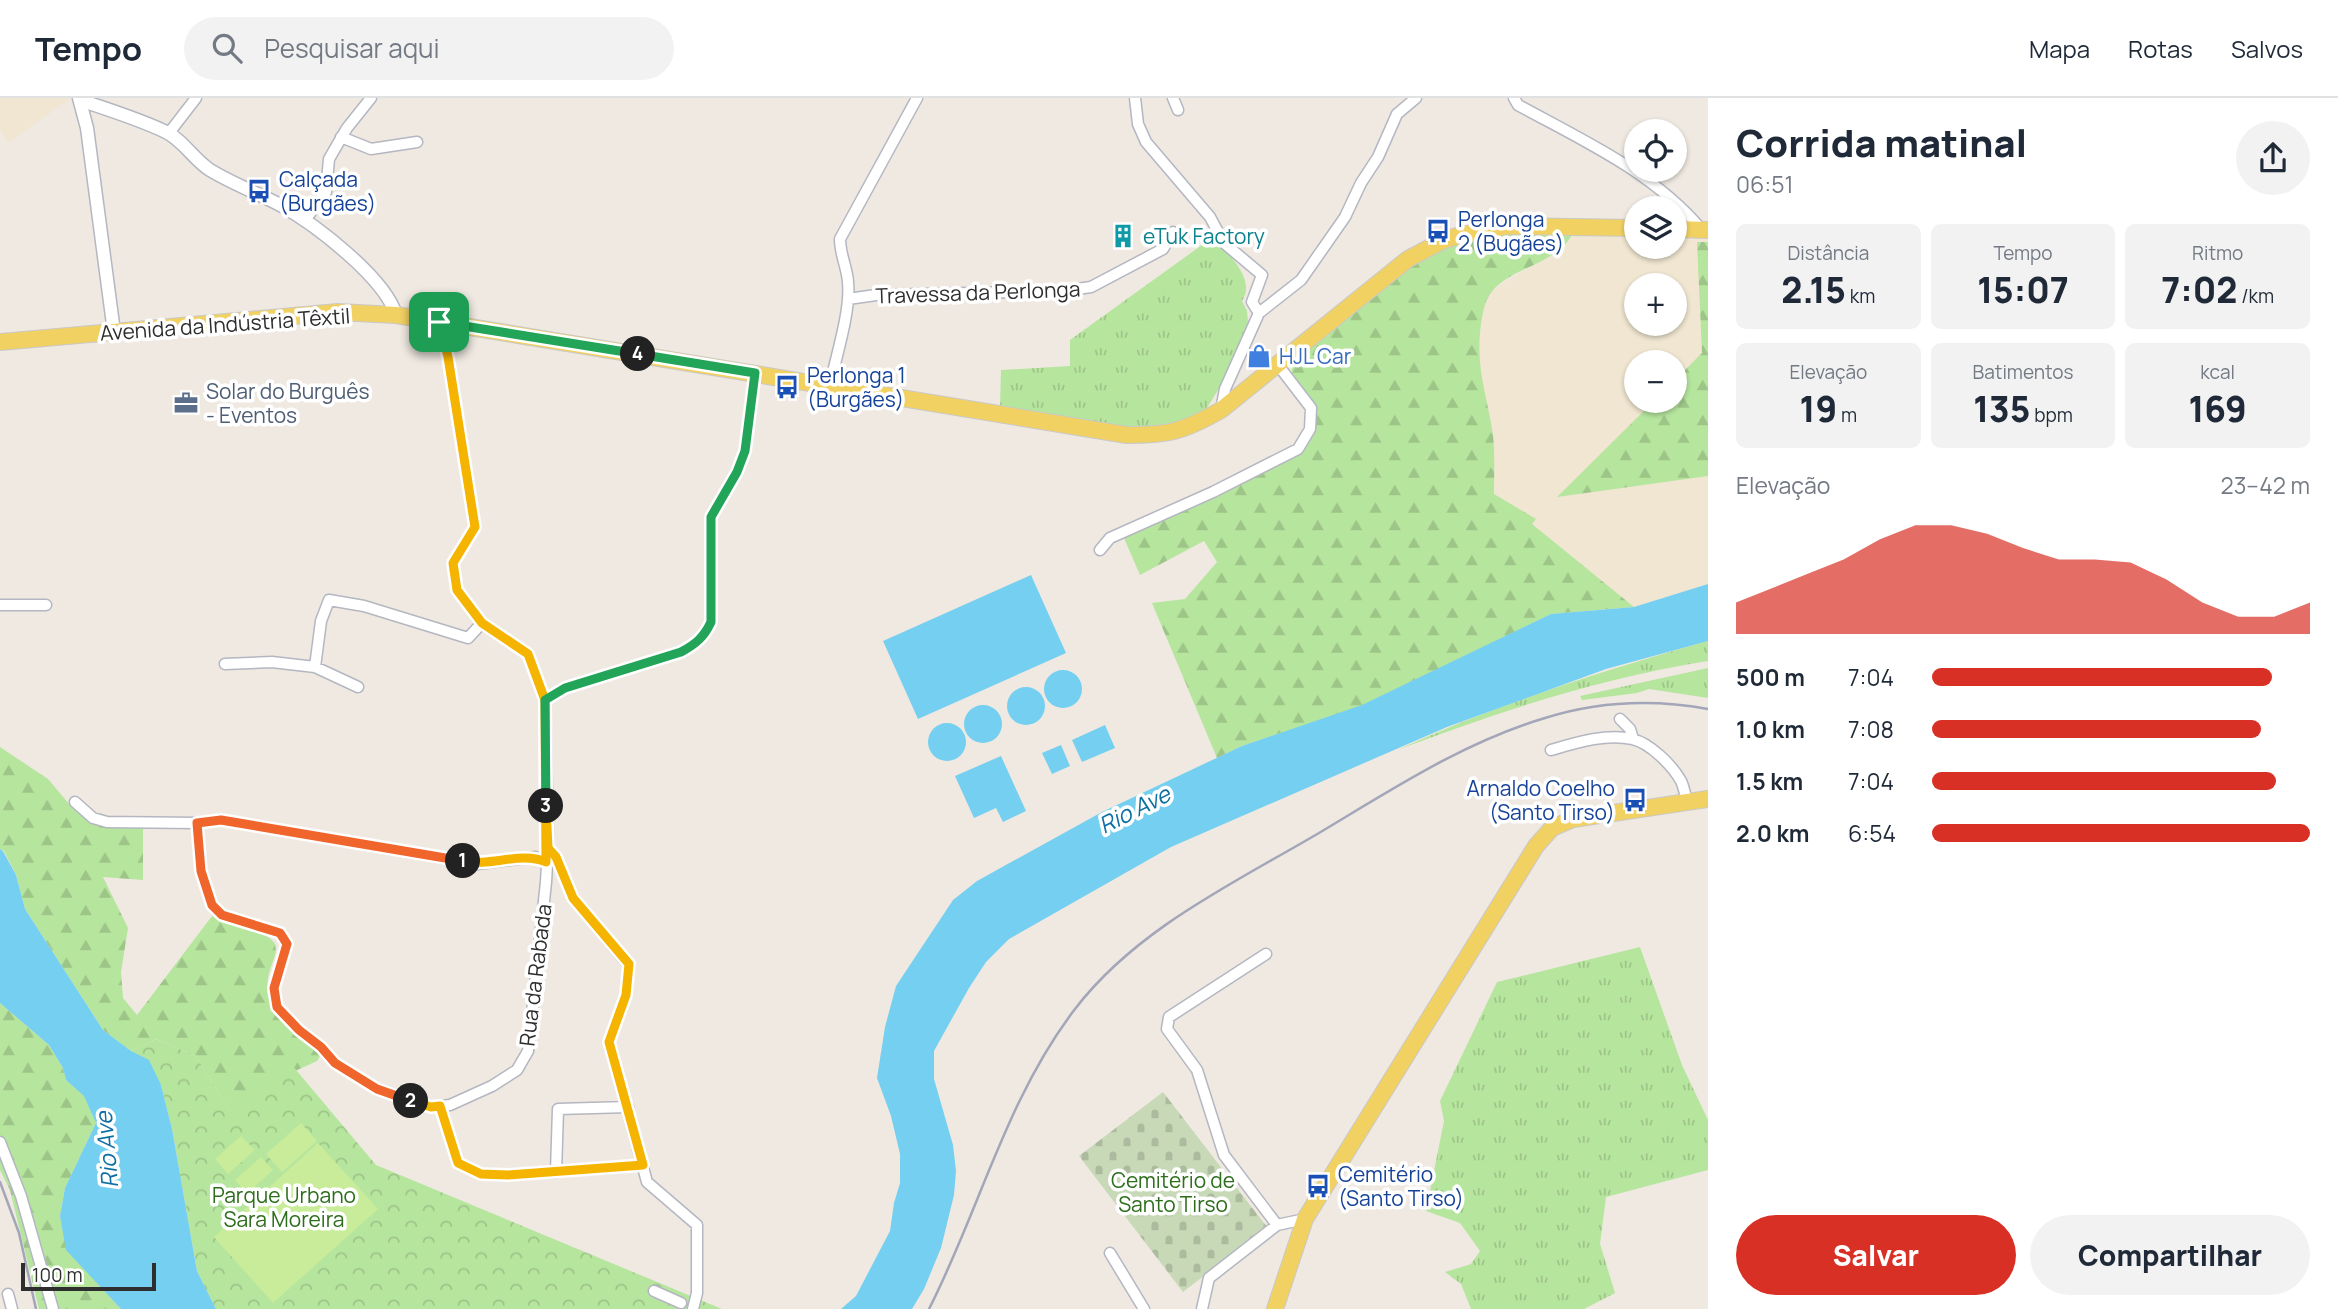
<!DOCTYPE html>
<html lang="pt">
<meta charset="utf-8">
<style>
:root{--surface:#fff;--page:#f2f2f3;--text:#1f2937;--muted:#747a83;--line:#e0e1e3;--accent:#d93025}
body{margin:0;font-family:Manrope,sans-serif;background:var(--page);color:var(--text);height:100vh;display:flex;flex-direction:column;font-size:26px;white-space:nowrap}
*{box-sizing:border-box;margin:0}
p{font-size:23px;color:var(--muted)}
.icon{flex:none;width:38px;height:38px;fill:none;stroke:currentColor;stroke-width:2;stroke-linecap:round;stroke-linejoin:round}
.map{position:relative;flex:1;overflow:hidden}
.details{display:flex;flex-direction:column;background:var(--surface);width:630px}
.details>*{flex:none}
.fabs{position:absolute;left:1624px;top:21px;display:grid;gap:14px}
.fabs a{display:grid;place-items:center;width:63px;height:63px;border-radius:50%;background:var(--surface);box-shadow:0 2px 5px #0004;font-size:35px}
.scale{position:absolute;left:21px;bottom:18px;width:135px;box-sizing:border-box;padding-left:7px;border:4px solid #2e2e2e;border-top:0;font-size:19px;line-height:24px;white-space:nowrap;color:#2e2e2e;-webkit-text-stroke:5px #fff;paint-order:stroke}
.pin{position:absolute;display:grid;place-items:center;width:60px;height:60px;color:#fff;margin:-30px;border-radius:14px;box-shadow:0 4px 10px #0006}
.km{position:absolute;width:35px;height:35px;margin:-18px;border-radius:50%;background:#222;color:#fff;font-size:19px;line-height:35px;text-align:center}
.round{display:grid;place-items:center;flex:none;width:74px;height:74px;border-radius:37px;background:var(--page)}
.head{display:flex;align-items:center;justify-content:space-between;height:119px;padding:0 28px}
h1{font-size:38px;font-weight:800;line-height:52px}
.figures{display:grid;grid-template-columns:repeat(3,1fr);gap:10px;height:119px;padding:7px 28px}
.figures div{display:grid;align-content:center;border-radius:10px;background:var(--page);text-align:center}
.figures b{font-size:35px;font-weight:800}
.figures small{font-size:19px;font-weight:400}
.figures p{font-size:19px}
.chart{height:196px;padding:14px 28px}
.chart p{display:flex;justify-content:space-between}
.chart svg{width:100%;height:126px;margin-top:7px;fill:var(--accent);opacity:.7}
.button{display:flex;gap:14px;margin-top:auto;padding:14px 28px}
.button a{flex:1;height:80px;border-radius:42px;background:var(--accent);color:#fff;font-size:28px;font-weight:800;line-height:80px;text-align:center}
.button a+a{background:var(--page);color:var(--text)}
ul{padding:0 28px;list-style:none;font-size:23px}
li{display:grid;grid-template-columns:112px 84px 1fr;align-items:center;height:52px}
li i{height:18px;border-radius:9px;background:var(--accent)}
header{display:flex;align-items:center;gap:42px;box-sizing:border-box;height:98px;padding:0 35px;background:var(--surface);border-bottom:2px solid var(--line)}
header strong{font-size:33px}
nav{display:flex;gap:38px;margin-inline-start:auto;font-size:24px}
.search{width:490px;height:63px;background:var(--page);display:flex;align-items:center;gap:18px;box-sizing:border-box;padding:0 24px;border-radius:38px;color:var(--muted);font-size:26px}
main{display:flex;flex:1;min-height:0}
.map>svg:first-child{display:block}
.education{fill:#f0e6d1;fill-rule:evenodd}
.grass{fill:url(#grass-tufts)}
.forest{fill:url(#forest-firs)}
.cemetery{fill:url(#cemetery-stones)}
.park{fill:url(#park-crowns)}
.pitch{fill:#c9ec9a}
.water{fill:#75cff0}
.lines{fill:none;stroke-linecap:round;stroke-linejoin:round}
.minor-casing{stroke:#b4b7c1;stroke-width:13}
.tertiary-casing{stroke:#b4b7c1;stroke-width:15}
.primary-casing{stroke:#c9c9c9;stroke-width:18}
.minor{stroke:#fff;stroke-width:10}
.tertiary{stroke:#fff;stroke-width:12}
.primary{stroke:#f2d163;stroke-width:16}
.rail{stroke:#a3a6b8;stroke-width:2.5}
.split-1-casing{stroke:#fff;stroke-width:14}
.split-2-casing{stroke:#fff;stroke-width:14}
.split-3-casing{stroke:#fff;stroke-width:14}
.split-4-casing{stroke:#fff;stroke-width:14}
.split-5-casing{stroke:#fff;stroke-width:14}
.split-1{stroke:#f5b400;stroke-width:9}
.split-2{stroke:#f0652b;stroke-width:9}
.split-3{stroke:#f5b400;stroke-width:9}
.split-4{stroke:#22a559;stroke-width:9}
.split-5{stroke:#22a559;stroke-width:9}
.labels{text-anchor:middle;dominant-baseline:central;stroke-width:7;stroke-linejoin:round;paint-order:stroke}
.transit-label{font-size:21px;fill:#164399;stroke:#fff;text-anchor:start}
.culture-label{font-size:21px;fill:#0d838f;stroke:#fff;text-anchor:start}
.street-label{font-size:21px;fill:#2e2e2e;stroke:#fff}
.shop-label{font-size:21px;fill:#366cbe;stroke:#fff;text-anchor:start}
.service-label{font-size:21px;fill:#4e5e75;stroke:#fff;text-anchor:start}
.park-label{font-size:21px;fill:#2c6e1b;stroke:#fff}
.water-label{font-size:23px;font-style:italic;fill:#0d6fa3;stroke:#fff}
</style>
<header>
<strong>Tempo</strong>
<div class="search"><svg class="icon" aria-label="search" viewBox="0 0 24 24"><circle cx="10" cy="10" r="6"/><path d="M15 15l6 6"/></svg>Pesquisar aqui</div>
<nav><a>Mapa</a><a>Rotas</a><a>Salvos</a></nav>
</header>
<main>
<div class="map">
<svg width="1708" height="1211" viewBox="0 0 1708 1211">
<defs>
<pattern id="grass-tufts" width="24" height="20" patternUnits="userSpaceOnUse" patternTransform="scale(1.75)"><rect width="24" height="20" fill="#b6e59e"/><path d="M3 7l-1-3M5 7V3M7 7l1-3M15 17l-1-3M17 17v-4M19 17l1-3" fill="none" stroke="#9dc588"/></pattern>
<pattern id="forest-firs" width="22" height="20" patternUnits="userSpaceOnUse" patternTransform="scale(1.75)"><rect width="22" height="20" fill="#b6e59e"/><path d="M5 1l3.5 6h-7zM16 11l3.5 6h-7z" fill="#9dc588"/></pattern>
<pattern id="cemetery-stones" width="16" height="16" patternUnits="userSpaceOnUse" patternTransform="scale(1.75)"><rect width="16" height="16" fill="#c8d9b8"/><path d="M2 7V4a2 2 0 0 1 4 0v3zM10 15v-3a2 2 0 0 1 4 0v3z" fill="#acbb9e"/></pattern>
<pattern id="park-crowns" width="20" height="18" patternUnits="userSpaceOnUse" patternTransform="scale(1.75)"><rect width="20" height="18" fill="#b6e59e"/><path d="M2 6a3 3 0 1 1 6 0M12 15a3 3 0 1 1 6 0" fill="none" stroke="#9dc588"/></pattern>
</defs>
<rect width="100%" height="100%" fill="#efe9e1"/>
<!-- education -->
<path class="education" d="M0 0H71L8 45 0 31Z
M1572 137 1636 138V149H1675V138L1708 139V486L1634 509 1531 425 1535 421 1494 396 1493 337 1480 278 1479 244 1484 210 1491 194 1506 183 1554 156ZM1636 187H1675V226H1636ZM1636 264H1675V303H1636Z"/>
<!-- grass -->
<path class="grass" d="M1213 139C1227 155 1257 181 1242 203L1247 213 1248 224 1222 286 1203 316 1184 324 1158 329 1135 331 1000 308 1001 272 1070 268V242Z
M1708 543V563C1600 580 1498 614 1397 652 1497 606 1602 573 1708 543Z
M1708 570V600L1649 591 1637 595 1582 602 1580 598Z
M1640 849 1682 967 1708 1022V1072L1606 1099 1600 1146 1615 1195 1584 1211H1471L1461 1186 1445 1174 1471 1166 1480 1153 1460 1125 1426 1113 1444 1023 1440 1003 1497 884Z"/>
<!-- forest -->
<path class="forest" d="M1490 137H1572C1554 168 1509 169 1490 196 1484 205 1483 215 1481 226 1475 270 1487 296 1493 337 1495 357 1494 377 1494 396L1536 421 1532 426 1634 509 1551 516 1362 608 1242 648 1217 660 1152 505 1185 501 1217 464 1204 443 1140 477 1124 440 1297 357 1307 348 1312 335 1302 290 1292 275V264L1418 162 1452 147Z
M1697 144H1708V378L1557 399 1654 303H1675V282L1702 255Z
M0 649 48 681 70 707 89 722 143 730V782L103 779 128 830 121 874 123 900 137 917 212 818C226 823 268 833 275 846 278 855 272 864 270 872 257 912 293 936 321 956L317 963 284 978 229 1012 196 958 156 941 131 953 103 932 25 811 16 777 4 753 0 751Z
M0 905 49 947 63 970 66 982 84 997 96 1025 65 1090 60 1118 67 1152 121 1211H55L0 1039Z
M0 1054 7 1071 49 1211H39L10 1092 0 1072Z"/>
<!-- cemetery -->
<path class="cemetery" d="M1163 994 1267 1129 1183 1194 1079 1058Z"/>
<!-- park -->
<path class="park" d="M156 941 196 958 229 1012 291 966 376 1067 722 1211H216L197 1173 172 1031 161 987 131 953Z"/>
<!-- pitch -->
<path class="pitch" d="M301 1025 317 1043 282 1074 266 1056Z
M241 1038 255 1052 228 1076 215 1061Z
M318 1045 378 1111 273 1205 214 1139Z
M261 1059 273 1072 247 1096 235 1082Z"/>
<!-- water -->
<path class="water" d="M1031 477 1066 555 918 621 883 543Z
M1708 486V543L1606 571 1447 629 1171 749 1009 841 986 864 969 890 934 953V981L953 1047 956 1073 954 1097 941 1150 924 1191 912 1211H841L856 1198 890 1133 894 1105 900 1085V1056L891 1018 877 980 885 929 896 888 953 802 977 783 1102 714 1242 648 1362 607 1551 516 1634 509Z
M1044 591a19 19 0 1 1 38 0a19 19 0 1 1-38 0Z
M1007 608a19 19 0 1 1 38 0a19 19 0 1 1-38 0Z
M964 626a19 19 0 1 1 38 0a19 19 0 1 1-38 0Z
M928 644a19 19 0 1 1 38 0a19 19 0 1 1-38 0Z
M1105 627 1115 650 1082 664 1072 642Z
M1061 647 1070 668 1052 676 1042 655Z
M1001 658 1026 713 1003 724 996 710 974 720 955 678Z
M0 751 3 753 16 777 25 811 103 932 131 953 149 962 161 987 172 1031 197 1173 216 1211H121L66 1152 60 1118 65 1090 96 1025 84 998 66 982 63 970 49 947 0 905Z"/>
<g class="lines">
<!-- minor casing -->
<g class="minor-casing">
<path id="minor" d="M1135 0 1138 26 1146 44 1210 119 1224 145 1262 177 1252 204 1259 215
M1173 0 1178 12
M1514 0 1518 7C1582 42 1653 74 1701 131
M169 35 196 0
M341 39 371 51 417 44
M305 122 326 94 329 61 347 30 371 0
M848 201 876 197 1063 193 1091 189 1163 151 1173 134
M830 287C836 258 851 213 848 184 847 169 840 157 840 141L917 0
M1221 312 1225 291 1259 215 1301 182 1345 119 1361 85 1378 59 1397 16 1416 0
M1100 452 1110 440 1213 394 1298 351 1310 331 1311 310 1278 267
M0 507H46
M225 566 272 564 315 569 358 589
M315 569 321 523 329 502 364 508 468 540 482 525
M545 602 565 590 681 554C696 546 704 540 711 524V419L737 374 745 353 755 275
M1620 621 1630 631 1633 641
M1551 652C1575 645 1606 635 1632 641 1650 645 1672 667 1681 683 1684 689 1685 698 1688 704
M75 704 93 720 107 724 197 725 221 722 478 766 535 759 546 764
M197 725 201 773 212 807 222 817 280 835 287 846 274 890 277 909 299 932 321 949 335 965 377 991 431 1009 450 1007 492 988 517 972 528 953 546 784 548 750 545 602 528 556 482 525 457 492 453 465 475 429 448 259 439 224
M548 750 556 759 573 800 629 867 626 897 609 944 647 1084 697 1127V1195L693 1211
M1266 856 1169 919 1167 931 1197 972 1224 1057 1277 1127
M440 1008 458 1065 481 1076 508 1077 643 1067
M0 1044 21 1098 53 1211
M556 1074 558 1011 628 1009
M1110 1155 1144 1211
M654 1193 681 1205
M8 1196 12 1211
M1202 1211 1209 1180 1277 1127 1305 1121"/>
</g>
<!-- tertiary casing -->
<g class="tertiary-casing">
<path id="tertiary" d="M79 0 87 30 114 234
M80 2C109 12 139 21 166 34 183 42 194 62 210 72 233 86 258 95 282 108 316 127 385 180 396 217"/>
</g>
<!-- primary casing -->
<g class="primary-casing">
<path id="primary" d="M1675 131 1708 132
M0 244 338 214 396 217 1127 337C1170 337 1184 333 1221 312L1408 161 1444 142 1461 137 1509 128 1636 130
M1275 1211 1305 1121 1536 748 1552 730 1573 721 1708 701"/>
</g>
<!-- minor -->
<use href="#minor" class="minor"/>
<!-- tertiary -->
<use href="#tertiary" class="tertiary"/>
<!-- primary -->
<use href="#primary" class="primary"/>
<!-- rail -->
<path class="rail" d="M0 1084 19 1135 36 1211
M929 1211C980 1111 1006 1001 1075 911 1136 831 1234 785 1319 735 1391 692 1464 644 1545 620 1599 603 1653 601 1708 611"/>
</g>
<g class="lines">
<!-- split-1 casing -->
<g class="split-1-casing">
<path id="split-1" d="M439 224 448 259 475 429 453 465 457 492 482 525 528 556 545 602 546 764C521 753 490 769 463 763"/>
</g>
<!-- split-2 casing -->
<g class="split-2-casing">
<path id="split-2" d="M411 1003 377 991 335 965 321 949 299 932 277 909 274 890 287 846 280 835 222 817 212 807 201 773 197 725 221 722 463 763"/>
</g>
<!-- split-3 casing -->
<g class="split-3-casing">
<path id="split-3" d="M411 1003 431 1009 440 1008 458 1065 481 1076 508 1077 643 1067 609 944 626 897 629 866 573 800 556 759 548 750 546 708"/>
</g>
<!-- split-4 casing -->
<g class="split-4-casing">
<path id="split-4" d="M546 708 545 602 565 590 681 554C696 546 704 539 711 524V419L737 374 745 353 755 275 638 256"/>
</g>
<!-- split-5 casing -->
<g class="split-5-casing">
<path id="split-5" d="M439 224 638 256"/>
</g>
<!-- split-1 -->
<use href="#split-1" class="split-1"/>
<!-- split-2 -->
<use href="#split-2" class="split-2"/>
<!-- split-3 -->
<use href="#split-3" class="split-3"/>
<!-- split-4 -->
<use href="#split-4" class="split-4"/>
<!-- split-5 -->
<use href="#split-5" class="split-5"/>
</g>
<!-- icons -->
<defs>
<g id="bus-bare" transform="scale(1.89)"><path d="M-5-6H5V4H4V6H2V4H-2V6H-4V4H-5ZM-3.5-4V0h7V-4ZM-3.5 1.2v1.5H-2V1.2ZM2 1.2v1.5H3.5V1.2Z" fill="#1a4fb4" stroke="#fff" stroke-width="2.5" paint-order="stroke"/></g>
<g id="building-bare" transform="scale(1.89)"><path d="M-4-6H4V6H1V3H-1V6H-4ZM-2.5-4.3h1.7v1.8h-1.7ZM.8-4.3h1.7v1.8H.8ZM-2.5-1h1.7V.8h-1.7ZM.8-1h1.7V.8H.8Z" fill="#0f9aa8" stroke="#fff" stroke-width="2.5" paint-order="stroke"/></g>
<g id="shop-bare" transform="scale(1.89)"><path d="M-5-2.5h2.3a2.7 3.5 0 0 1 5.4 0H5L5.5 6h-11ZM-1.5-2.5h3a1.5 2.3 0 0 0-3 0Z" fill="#3f7fe0" stroke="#fff" stroke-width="2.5" paint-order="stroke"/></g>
<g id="office-bare" transform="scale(1.89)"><path d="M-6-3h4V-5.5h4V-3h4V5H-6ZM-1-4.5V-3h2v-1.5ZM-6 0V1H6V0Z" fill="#5c6f8a" stroke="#fff" stroke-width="2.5" paint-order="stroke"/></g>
</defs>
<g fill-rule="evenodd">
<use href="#bus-bare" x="259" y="93"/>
<use href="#bus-bare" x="1438" y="133"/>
<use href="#building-bare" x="1123" y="138"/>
<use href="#shop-bare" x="1259" y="258"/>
<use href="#bus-bare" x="787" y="289"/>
<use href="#office-bare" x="186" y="305"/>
<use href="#bus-bare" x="1635" y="702"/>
<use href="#bus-bare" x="1318" y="1088"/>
</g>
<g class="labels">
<!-- transit labels -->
<g class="transit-label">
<text x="279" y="81">Calçada<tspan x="279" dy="24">(Burgães)</tspan></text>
<text x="1458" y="121">Perlonga<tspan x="1458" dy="24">2 (Bugães)</tspan></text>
<text x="807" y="277">Perlonga 1<tspan x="807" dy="24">(Burgães)</tspan></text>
<text x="1615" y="690" text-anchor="end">Arnaldo Coelho<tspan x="1615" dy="24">(Santo Tirso)</tspan></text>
<text x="1338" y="1076">Cemitério<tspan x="1338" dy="24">(Santo Tirso)</tspan></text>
</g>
<!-- culture labels -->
<g class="culture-label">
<text x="1143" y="138">eTuk Factory</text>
</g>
<!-- street labels -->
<g class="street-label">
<text transform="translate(978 194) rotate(-2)">Travessa da Perlonga</text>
<text transform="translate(225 226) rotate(-4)">Avenida da Indústria Têxtil</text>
<text transform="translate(535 877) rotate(-83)">Rua da Rabada</text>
</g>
<!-- shop labels -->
<g class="shop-label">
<text x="1279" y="258">HJL Car</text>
</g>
<!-- service labels -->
<g class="service-label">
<text x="206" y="293">Solar do Burguês<tspan x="206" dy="24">- Eventos</tspan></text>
</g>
<!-- park labels -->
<g class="park-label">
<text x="1173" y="1082">Cemitério de<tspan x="1173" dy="24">Santo Tirso</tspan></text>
<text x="284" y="1097">Parque Urbano<tspan x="284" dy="24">Sara Moreira</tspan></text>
</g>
<!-- water labels -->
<g class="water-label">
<text transform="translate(1134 711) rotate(-27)">Rio Ave</text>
<text transform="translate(106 1052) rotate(-95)">Rio Ave</text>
</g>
</g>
</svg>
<div class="fabs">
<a><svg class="icon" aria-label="locate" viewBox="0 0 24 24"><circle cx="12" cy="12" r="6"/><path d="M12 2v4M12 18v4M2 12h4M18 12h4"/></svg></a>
<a><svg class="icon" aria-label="layers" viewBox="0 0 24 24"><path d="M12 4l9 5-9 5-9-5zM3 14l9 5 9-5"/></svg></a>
<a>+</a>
<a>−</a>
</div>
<div class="scale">100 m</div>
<div class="pin" style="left:439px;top:224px;background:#1e9e55"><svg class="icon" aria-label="arrive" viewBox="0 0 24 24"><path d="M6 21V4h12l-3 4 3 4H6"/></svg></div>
<b class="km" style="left:463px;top:763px">1</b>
<b class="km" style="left:411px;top:1003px">2</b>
<b class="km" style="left:546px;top:708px">3</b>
<b class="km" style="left:638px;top:256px">4</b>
</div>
<section class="details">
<div class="head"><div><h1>Corrida matinal</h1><p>06:51</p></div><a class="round"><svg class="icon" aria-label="share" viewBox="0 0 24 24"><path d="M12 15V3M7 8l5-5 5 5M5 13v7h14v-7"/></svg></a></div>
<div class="figures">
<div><p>Distância</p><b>2.15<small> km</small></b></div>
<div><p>Tempo</p><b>15:07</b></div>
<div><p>Ritmo</p><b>7:02<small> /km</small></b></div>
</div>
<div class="figures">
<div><p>Elevação</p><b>19<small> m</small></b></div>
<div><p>Batimentos</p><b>135<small> bpm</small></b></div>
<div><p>kcal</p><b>169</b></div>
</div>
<div class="chart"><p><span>Elevação</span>23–42 m</p>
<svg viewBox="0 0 160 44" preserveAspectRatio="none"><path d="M0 44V33L10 28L20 23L30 18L40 11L50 6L60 6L70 9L80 14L90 18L100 18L110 19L120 25L130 33L140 38L150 38L160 33V44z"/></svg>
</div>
<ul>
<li><b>500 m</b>7:04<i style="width:90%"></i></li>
<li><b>1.0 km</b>7:08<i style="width:87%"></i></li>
<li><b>1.5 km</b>7:04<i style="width:91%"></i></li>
<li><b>2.0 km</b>6:54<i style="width:100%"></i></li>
</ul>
<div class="button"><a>Salvar</a><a>Compartilhar</a></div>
</section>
</main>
